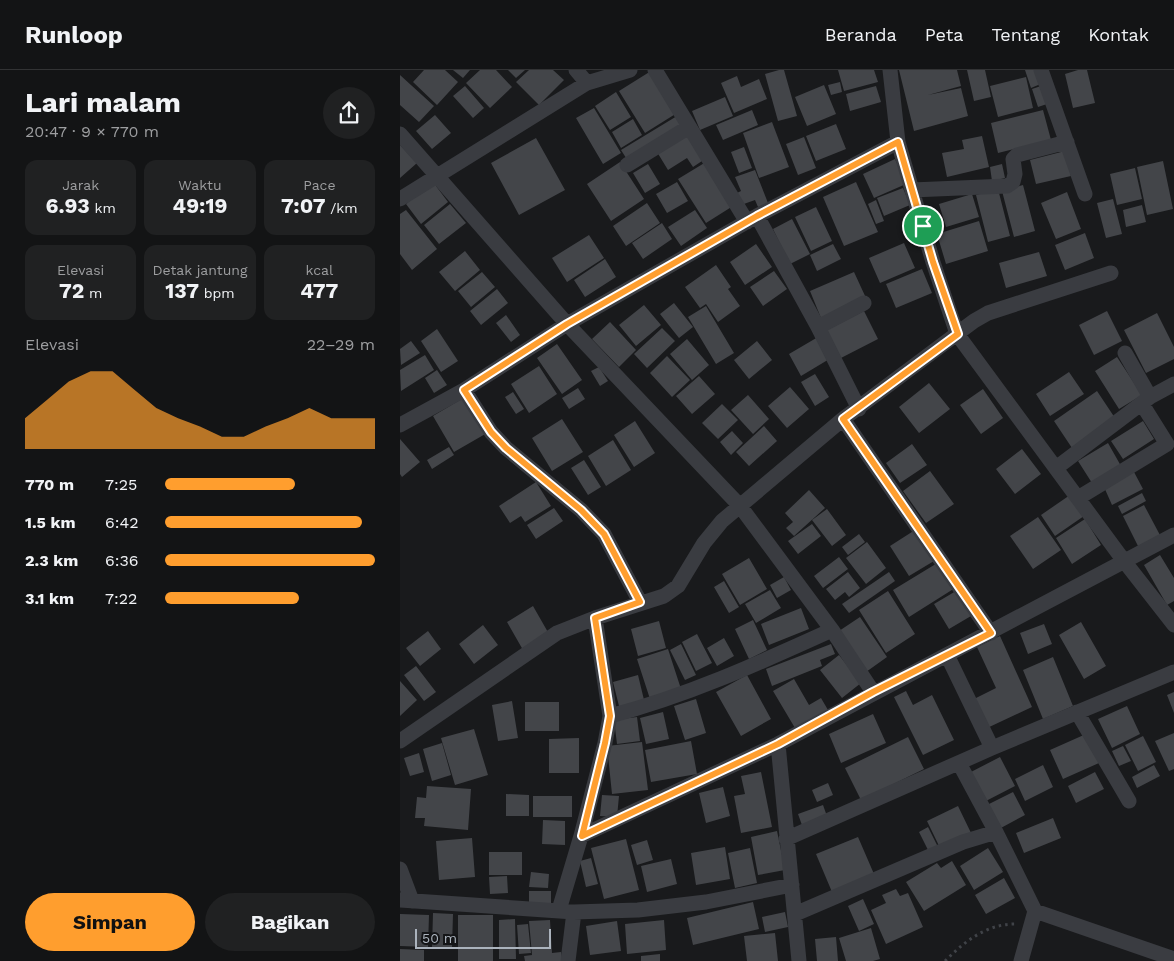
<!DOCTYPE html>
<html lang="id">
<meta charset="utf-8">
<style>
:root{--surface:#131415;--page:#202122;--text:#f1f3f6;--muted:#9d9ea0;--line:#323334;--accent:#ff9e2e}
body{margin:0;font-family:"Work Sans",sans-serif;background:var(--page);color:var(--text);height:100vh;display:flex;flex-direction:column;font-size:19px;white-space:nowrap}
*{box-sizing:border-box;margin:0}
p{font-size:16px;color:var(--muted)}
.icon{flex:none;width:28px;height:28px;fill:none;stroke:currentColor;stroke-width:2;stroke-linecap:round;stroke-linejoin:round}
.map{position:relative;flex:1;overflow:hidden}
.details{display:flex;flex-direction:column;background:var(--surface);width:400px}
.details>*{flex:none}
.scale{position:absolute;left:15px;bottom:12px;width:136px;box-sizing:border-box;padding-left:5px;border:2px solid #abb3bd;border-top:0;font-size:14px;line-height:18px;white-space:nowrap;color:#abb3bd;-webkit-text-stroke:4px #141517;paint-order:stroke}
.pin{position:absolute;display:grid;place-items:center;width:42px;height:42px;color:#fff;margin:-21px;border:2px solid #fff;border-radius:50%;box-shadow:0 1px 5px #0007}
.round{display:grid;place-items:center;flex:none;width:52px;height:52px;border-radius:26px;background:var(--page)}
.summary{display:flex;align-items:center;justify-content:space-between;height:85px;padding:0 25px}
h1{font-size:28px;font-weight:700;line-height:38px}
.figures{display:grid;grid-template-columns:repeat(3,1fr);gap:8px;height:85px;padding:5px 25px}
.figures div{display:grid;align-content:center;border-radius:12px;background:var(--page);text-align:center}
.figures b{font-size:21px;font-weight:700}
.figures small{font-size:14px;font-weight:400}
.figures p{font-size:14px}
.chart{height:140px;padding:10px 25px}
.chart p{display:flex;justify-content:space-between}
.chart svg{width:100%;height:90px;margin-top:5px;fill:var(--accent);opacity:.7}
.button{display:flex;gap:10px;margin-top:auto;padding:10px 25px}
.button a{flex:1;height:58px;border-radius:30px;background:var(--accent);color:#111;font-size:20px;font-weight:700;line-height:58px;text-align:center}
.button a+a{background:var(--page);color:var(--text)}
ul{padding:0 25px;list-style:none;font-size:16px}
li{display:grid;grid-template-columns:80px 60px 1fr;align-items:center;height:38px}
li i{height:12px;border-radius:6px;background:var(--accent)}
header{display:flex;align-items:center;gap:30px;box-sizing:border-box;height:70px;padding:0 25px;background:var(--surface);border-bottom:1px solid var(--line)}
header strong{font-size:24px}
nav{display:flex;gap:28px;margin-inline-start:auto;font-size:18px}
main{display:flex;flex:1;min-height:0}
.map>svg:first-child{display:block}
.building{fill:#434549}
.lines{fill:none;stroke-linecap:round;stroke-linejoin:round}
.path{stroke:#404348;stroke-width:3;stroke-dasharray:2.5 4;stroke-linecap:butt}
.street{stroke:#3a3c41;stroke-width:15}
.route-casing{stroke:#fff;stroke-width:10}
.route{stroke:#ff9e2e;stroke-width:6}
</style>
<header>
<strong>Runloop</strong>
<nav><a>Beranda</a><a>Peta</a><a>Tentang</a><a>Kontak</a></nav>
</header>
<main>
<section class="details">
<div class="summary"><div><h1>Lari malam</h1><p>20:47 · 9 × 770 m</p></div><a class="round"><svg class="icon" aria-label="share" viewBox="0 0 24 24"><path d="M12 15V3M7 8l5-5 5 5M5 13v7h14v-7"/></svg></a></div>
<div class="figures">
<div><p>Jarak</p><b>6.93<small> km</small></b></div>
<div><p>Waktu</p><b>49:19</b></div>
<div><p>Pace</p><b>7:07<small> /km</small></b></div>
</div>
<div class="figures">
<div><p>Elevasi</p><b>72<small> m</small></b></div>
<div><p>Detak jantung</p><b>137<small> bpm</small></b></div>
<div><p>kcal</p><b>477</b></div>
</div>
<div class="chart"><p><span>Elevasi</span>22–29 m</p>
<svg viewBox="0 0 160 44" preserveAspectRatio="none"><path d="M0 44V29L10 20L20 11L30 6L40 6L50 15L60 24L70 29L80 33L90 38L100 38L110 33L120 29L130 24L140 29L150 29L160 29V44z"/></svg>
</div>
<ul>
<li><b>770 m</b>7:25<i style="width:62%"></i></li>
<li><b>1.5 km</b>6:42<i style="width:94%"></i></li>
<li><b>2.3 km</b>6:36<i style="width:100%"></i></li>
<li><b>3.1 km</b>7:22<i style="width:64%"></i></li>
</ul>
<div class="button"><a>Simpan</a><a>Bagikan</a></div>
</section>
<div class="map">
<svg width="774" height="891" viewBox="0 0 774 891">
<rect width="100%" height="100%" fill="#191a1c"/>
<!-- building -->
<path class="building" d="M24 0H45L58 12 37 35 13 12Z
M53 0H70L63 8Z
M80 0H96L112 17 90 38 66 13Z
M108 0H125L116 8Z
M129 0H153L164 10 139 35 116 12Z
M379 0H384L397 46 378 51 365 4Z
M438 0H474L478 12 444 21Z
M499 0H557L561 16 528 25 561 18 568 46 514 61Z
M567 0H585L591 27 574 31Z
M625 0H639L643 13 631 18Z
M678 0H687L695 33 673 38 665 4Z
M251 1 277 43 245 63 219 21Z
M0 5 34 36 19 52 0 35Z
M337 6 341 17 359 9 367 29 334 43 321 13Z
M626 7 633 38 598 47 590 16Z
M440 12 442 22 431 25 428 15Z
M424 15 436 44 407 56 395 27Z
M644 15 650 33 638 37 632 19Z
M65 16 84 38 73 48 53 26Z
M476 16 481 32 450 41 446 24Z
M216 22 231 47 210 60 195 36Z
M325 27 333 46 300 60 292 41Z
M194 38 221 83 203 94 176 48Z
M352 40 358 55 323 70 316 55Z
M643 40 651 70 598 83 591 53Z
M35 45 51 63 32 79 16 61Z
M277 46 284 56 228 91 221 80Z
M233 49 242 65 221 78 212 62Z
M372 52 389 97 359 108 343 63Z
M436 54 446 79 416 91 406 66Z
M288 63 305 89 293 97 287 88 268 100 257 82Z
M582 66 589 97 547 107 542 83 564 79 562 70Z
M404 67 416 98 398 105 386 74Z
M136 68 165 120 119 145 91 93Z
M0 75 17 93 0 108Z
M344 77 352 98 339 103 331 82Z
M665 81 671 106 636 114 630 90Z
M495 89 506 114 474 128 463 104Z
M763 91 773 139 747 145 737 97Z
M220 92 244 129 211 151 187 114Z
M306 92 333 136 306 153 278 109Z
M248 94 260 114 245 123 233 103Z
M602 94 605 108 592 111 590 97Z
M735 98 742 129 717 135 710 104Z
M355 100 368 133 358 137 355 130 341 135 337 123 341 121 335 107Z
M33 112 48 132 21 154 6 134Z
M277 112 288 131 267 143 256 124Z
M456 112 478 162 444 176 423 127Z
M623 115 635 161 614 167 602 121Z
M503 118 510 135 484 146 477 128Z
M598 119 610 166 588 172 576 125Z
M667 122 681 159 656 169 641 133Z
M572 124 579 147 546 157 539 134Z
M713 129 722 164 706 168 697 133Z
M476 130 484 151 476 154 468 134Z
M247 133 260 153 226 176 213 156Z
M50 134 66 153 39 174 24 155Z
M742 135 746 152 726 157 723 140Z
M416 137 432 171 411 181 395 147Z
M6 140 37 179 12 200 0 184V144Z
M295 140 307 158 281 176 268 157Z
M392 149 410 184 390 194 373 159Z
M579 151 588 181 546 194 537 164Z
M262 153 272 169 243 189 232 173Z
M685 163 694 188 665 200 655 175Z
M189 165 204 188 167 212 152 188Z
M504 173 515 198 480 213 469 188Z
M356 174 372 197 345 215 330 192Z
M433 174 441 189 417 201 410 185Z
M65 181 80 200 55 221 39 202Z
M639 182 647 206 606 218 599 193Z
M205 189 216 207 185 227 174 210Z
M316 195 331 217 328 219 340 236 318 252 306 234 300 238 285 217Z
M522 199 532 223 496 238 486 214Z
M374 201 387 219 363 236 350 217Z
M82 202 95 217 71 237 58 221Z
M454 202 466 228 421 248 410 221Z
M97 219 108 233 81 255 70 241Z
M274 233 293 257 279 268 260 244Z
M244 235 261 255 236 276 219 255Z
M306 236 334 283 316 294 288 247Z
M464 241 478 269 439 289 425 261Z
M707 241 722 271 694 285 679 255Z
M757 243 774 277V289L746 303 724 260Z
M106 245 120 265 111 272 96 253Z
M210 252 236 280 219 297 192 269Z
M262 258 275 271 247 298 234 284Z
M37 259 58 291 41 302 21 271Z
M418 267 431 288 401 306 389 284Z
M287 269 309 295 292 310 270 284Z
M11 271 20 283 1 295 0 279Z
M357 271 372 290 349 309 334 290Z
M157 274 182 310 162 324 137 288Z
M25 285 34 300 1 321 0 300Z
M267 286 290 310 272 327 250 303Z
M717 287 742 325 719 339 695 301Z
M139 296 157 324 129 343 111 314Z
M199 297 208 311 200 316 191 301Z
M37 300 47 315 34 323 25 308Z
M669 302 684 324 650 346 636 324Z
M415 304 429 327 415 336 401 312Z
M299 306 315 324 292 344 276 326Z
M529 313 550 339 519 363 499 337Z
M390 317 409 339 387 358 368 336Z
M178 318 185 329 169 339 162 328Z
M583 319 603 348 581 364 560 335Z
M697 321 715 348 672 378 654 351Z
M113 322 124 339 116 344 105 327Z
M348 325 369 349 353 364 331 340Z
M65 327 87 363 54 382 33 346Z
M322 334 338 350 318 369 302 353Z
M162 349 183 382 152 401 132 368Z
M235 351 255 383 234 397 214 365Z
M743 351 754 369 723 389 711 371Z
M364 356 377 371 349 396 336 382Z
M332 361 343 373 331 385 320 372Z
M0 369 20 392 2 407 0 404Z
M213 370 231 400 206 416 188 386Z
M708 373 721 396 692 413 678 391Z
M512 374 527 395 500 413 486 393Z
M49 377 54 385 32 399 27 390Z
M622 379 641 404 615 424 596 399Z
M184 390 201 417 188 425 171 398Z
M530 401 554 434 526 453 503 421Z
M734 402 743 419 712 435 704 417Z
M136 412 151 436 125 452 121 446 110 453 99 436Z
M409 420 425 438 394 466 386 458 393 452 385 443Z
M742 423 746 431 722 444 718 436Z
M670 425 684 446 655 466 641 445Z
M744 435 761 467 739 478 723 446Z
M154 438 163 451 136 469 127 455Z
M427 439 446 465 432 476 412 450Z
M638 447 661 480 633 499 610 466Z
M685 449 701 475 672 494 656 468Z
M412 454 421 466 398 484 388 471Z
M515 460 534 491 509 506 490 476Z
M459 464 465 472 448 485 442 477Z
M467 472 486 498 466 514 446 488Z
M760 485 774 508V531L767 535 744 495Z
M439 487 448 499 423 518 414 506Z
M349 488 367 519 340 535 322 504Z
M539 492 555 518 509 547 493 520Z
M448 502 460 518 449 527 445 522 435 530 426 519Z
M489 502 495 511 449 543 442 534Z
M384 507 391 520 377 528 370 515Z
M324 511 339 537 329 543 314 517Z
M370 520 381 538 356 553 345 534Z
M488 521 515 564 486 583 459 540Z
M556 521 571 546 549 559 534 534Z
M133 536 149 564 123 580 107 552Z
M401 538 409 559 369 575 361 554Z
M460 547 487 587 466 602 439 561Z
M353 550 367 580 349 589 335 559Z
M259 551 266 578 238 586 231 559Z
M681 552 706 596 684 609 659 565Z
M644 554 652 574 628 584 620 563Z
M83 555 98 575 74 594 59 574Z
M28 561 41 579 20 596 6 578Z
M297 564 312 593 296 601 282 572Z
M600 566 632 637 585 659 572 630 596 618 577 577Z
M324 568 334 586 317 596 307 578Z
M281 574 296 605 285 610 270 580Z
M431 574 435 584 420 590 422 596 372 616 366 599Z
M268 579 281 619 250 629 237 589Z
M439 585 461 613 442 628 420 600Z
M653 587 673 636 643 649 623 600Z
M16 596 36 622 24 631 4 605Z
M238 605 245 634 220 640 213 612Z
M347 605 371 649 341 666 316 622Z
M394 609 409 635 421 628 428 640 395 658 373 621Z
M0 611 17 630 0 646Z
M506 621 513 635 532 625 554 670 523 685 494 627Z
M774 622V643L767 625Z
M296 629 306 663 285 670 274 636Z
M112 631 118 668 98 671 92 635Z
M125 632H159V661H125Z
M727 636 740 664 712 678 698 649Z
M263 642 269 669 246 674 240 648Z
M473 644 486 673 441 693 429 664Z
M237 647 240 671 217 674 214 650Z
M74 659 88 705 55 715 41 668Z
M774 663V699L769 701 755 671Z
M686 664 699 693 663 709 650 680Z
M743 666 756 692 738 701 725 675Z
M508 667 524 699 461 730 445 698Z
M179 668V703H149V669Z
M291 671 297 704 251 712 245 680Z
M242 672 248 720 212 724 207 676Z
M42 673 51 705 32 711 23 679Z
M723 676 731 691 719 696 712 681Z
M19 683 24 702 10 706 4 688Z
M600 687 615 716 584 732 569 703Z
M643 695 653 717 625 731 615 709Z
M754 695 760 706 737 718 732 707Z
M361 702 372 757 341 763 334 726 345 724 341 706Z
M695 702 704 719 676 733 668 716Z
M428 713 433 725 417 732 412 720Z
M27 716 71 719 68 760 24 756 25 748H15L17 727 26 728Z
M323 717 330 746 306 753 299 723Z
M613 722 625 745 599 759 587 735Z
M106 724 129 725V746H106Z
M202 725 219 726 217 747 200 746Z
M133 726H172V747H133Z
M423 735 428 749 403 758 398 744Z
M558 736 572 765 541 780 527 751Z
M653 748 661 768 624 783 616 763Z
M143 750 165 751V775L142 774Z
M528 757 539 779 530 784 519 762Z
M377 761 385 800 358 805 351 767Z
M458 767 474 804 432 822 416 784Z
M72 768 75 807 39 810 36 771Z
M226 769 239 820 204 829 191 778Z
M247 770 253 790 237 795 231 775Z
M325 777 330 809 296 815 291 783Z
M350 778 357 813 335 818 328 783Z
M588 778 603 802 574 820 560 796Z
M89 782H122V805H89Z
M191 788 198 814 186 817 180 791Z
M271 789 277 814 247 822 241 796Z
M552 791 566 815 524 841 506 812 537 793 541 798Z
M131 802 149 804 148 818 129 817Z
M107 806 108 823 90 824 89 807Z
M604 808 615 828 586 844 575 825Z
M496 819 500 826 508 823 523 857 486 874 471 840 486 833 482 825Z
M129 821H151V835H129Z
M463 829 474 854 459 861 448 836Z
M353 832 359 859 293 875 287 848Z
M385 842 388 857 365 862 362 847Z
M33 843 53 844 52 878 32 877Z
M0 844 29 845 28 877 0 876Z
M58 845H93V891H58Z
M115 849 116 889H99V850Z
M150 850 152 883 161 882 162 891H125L124 886 132 885 129 851Z
M264 850 266 880 227 884 225 854Z
M217 851 221 881 190 885 186 856Z
M128 854 131 883 119 884 117 855Z
M471 858 480 889 473 891H446L439 868Z
M375 863 378 891H347L344 866Z
M436 867 438 891H417L415 869Z
M0 879 24 880V891H0Z
M260 884V891H241V886Z"/>
<g class="lines">
<!-- path -->
<path class="path" d="M545 891C564 872 586 854 615 854"/>
<!-- street -->
<path class="street" d="M176 0 187 13
M255 0 347 152
M490 0 498 72 533 192 557 264 724 491 774 555
M641 0 685 124
M0 64 167 254 340 436 432 560 473 622
M227 95 289 57
M512 120 607 116 613 112 615 104 613 89 617 85 667 72
M0 129 187 13 230 0
M357 146 418 257 459 339
M418 257 464 233
M725 283 750 327
M64 320 91 362 106 378 181 440 204 464 240 532
M0 355 64 320 167 254 357 146 498 72
M656 398 750 327 774 314
M678 428 767 374 742 334
M195 548 264 526 278 516 304 473 322 451 443 349
M591 563 443 349 574 251 588 243 711 203
M547 585 592 678
M677 642 729 731
M210 646C289 625 357 594 432 560
M0 671 157 563 195 548 210 646 205 673 181 766 159 840
M378 674 399 891
M596 762 635 841 621 891
M181 766 378 674 774 465
M386 769 592 678 774 602
M0 799 12 831
M0 830 174 842 238 840 306 832 392 815
M635 841 774 889
M395 844 563 772 596 762 559 693
M168 891 174 842"/>
</g>
<g class="lines">
<!-- route casing -->
<g class="route-casing">
<path id="route" d="M498 72 533 192 558 264 443 349 591 563 473 622 378 674 182 766 205 673 210 646 195 548 240 532 204 464 181 440 106 378 91 362 64 320 167 254 357 146Z"/>
</g>
<!-- route -->
<use href="#route" class="route"/>
</g>
</svg>
<div class="scale">50 m</div>
<div class="pin" style="left:523px;top:156px;background:#1e9e55"><svg class="icon" aria-label="arrive" viewBox="0 0 24 24"><path d="M6 21V4h12l-3 4 3 4H6"/></svg></div>
</div>
</main>
